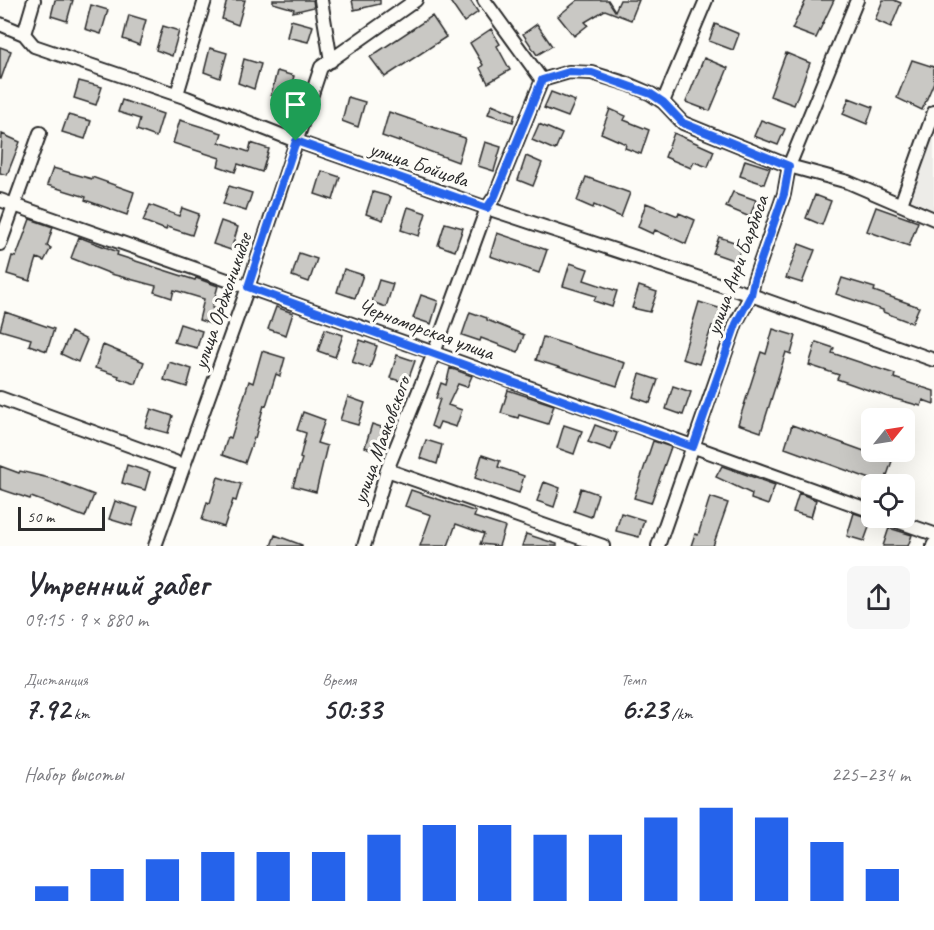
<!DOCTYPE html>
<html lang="ru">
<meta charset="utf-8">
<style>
:root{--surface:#fff;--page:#f7f7f7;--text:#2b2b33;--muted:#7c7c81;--accent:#2563eb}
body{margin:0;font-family:Caveat,sans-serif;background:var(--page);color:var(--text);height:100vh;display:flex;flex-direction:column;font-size:22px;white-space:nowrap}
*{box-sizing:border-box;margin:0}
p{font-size:20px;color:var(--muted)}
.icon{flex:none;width:33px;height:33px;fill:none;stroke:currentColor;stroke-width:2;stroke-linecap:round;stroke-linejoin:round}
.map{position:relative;height:546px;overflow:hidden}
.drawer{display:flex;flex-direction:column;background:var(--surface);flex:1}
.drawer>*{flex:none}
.needle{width:39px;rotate:60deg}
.buttons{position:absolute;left:861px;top:408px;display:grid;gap:12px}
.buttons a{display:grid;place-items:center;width:54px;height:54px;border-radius:9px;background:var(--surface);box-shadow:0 6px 24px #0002;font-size:30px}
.scale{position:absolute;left:18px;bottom:15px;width:87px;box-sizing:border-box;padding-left:6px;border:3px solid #2b2b2b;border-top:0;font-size:16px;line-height:21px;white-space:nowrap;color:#2b2b2b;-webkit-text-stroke:4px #fdfcf7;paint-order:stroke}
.pin{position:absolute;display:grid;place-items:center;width:51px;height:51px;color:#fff;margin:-62px -26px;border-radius:50% 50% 50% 0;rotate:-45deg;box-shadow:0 0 6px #0007}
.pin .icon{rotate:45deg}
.round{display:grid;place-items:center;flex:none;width:63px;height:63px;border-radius:9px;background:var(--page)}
.summary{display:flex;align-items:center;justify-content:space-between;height:102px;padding:0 24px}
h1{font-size:33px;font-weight:700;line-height:45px}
.figures{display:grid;grid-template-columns:repeat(3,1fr);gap:9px;height:102px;padding:6px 24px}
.figures div{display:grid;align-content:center}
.figures b{font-size:30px;font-weight:700}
.figures small{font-size:16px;font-weight:400}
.figures p{font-size:16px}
.chart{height:168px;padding:12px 24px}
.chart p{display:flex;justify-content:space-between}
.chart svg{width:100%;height:108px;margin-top:6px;stroke:var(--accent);stroke-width:6}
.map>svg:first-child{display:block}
.built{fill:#edece8}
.building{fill:#c9c8c4;stroke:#2b2b2b;stroke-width:1.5}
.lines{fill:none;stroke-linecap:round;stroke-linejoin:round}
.minor-casing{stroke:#2b2b2b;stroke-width:16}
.minor{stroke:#fdfcf7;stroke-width:12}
.route-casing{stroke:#fff;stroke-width:12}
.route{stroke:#2563eb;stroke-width:8}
.labels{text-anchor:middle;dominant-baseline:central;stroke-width:6;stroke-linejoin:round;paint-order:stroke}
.street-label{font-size:21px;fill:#2b2b2b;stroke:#fdfcf7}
</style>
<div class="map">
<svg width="934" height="546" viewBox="0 0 934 546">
<rect width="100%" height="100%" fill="#fdfcf7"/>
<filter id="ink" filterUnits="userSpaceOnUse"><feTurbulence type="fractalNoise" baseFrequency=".0167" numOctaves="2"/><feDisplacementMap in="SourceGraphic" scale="12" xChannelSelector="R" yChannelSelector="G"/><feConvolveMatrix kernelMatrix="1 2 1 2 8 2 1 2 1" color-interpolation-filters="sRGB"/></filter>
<g filter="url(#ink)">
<!-- built -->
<path class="built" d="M931 136 934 137V210L908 201Z"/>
<!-- building -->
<path class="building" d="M55 0H73L67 21 51 16Z
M227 0H245L238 25 222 19Z
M273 0H313L314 7 293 12 294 9 273 3Z
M352 0H380V4L354 10Z
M449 0H470L478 12 464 22Z
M578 0H608L615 11 620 0H639L631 20 605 10 585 22 588 25 574 36 558 16Z
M806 0H834L816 38 792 29Z
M883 0H894L901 3 891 27 875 20Z
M91 5 108 10 101 34 85 29Z
M129 15 146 20 139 45 123 39Z
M432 16 446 37 385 77 370 57Z
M291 20 313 26 308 42 287 37Z
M537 24 552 46 537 55 523 34Z
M715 24 739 34 733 50 709 41Z
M163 26 179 31 172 56 156 50Z
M491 29 500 44 497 46 510 70 488 83 480 68 483 65 470 43Z
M0 47 11 51 1 79H0Z
M210 48 227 53 220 78 204 72Z
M786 53 810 63 794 105 770 96Z
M704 58 728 68 710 111 686 102Z
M244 59 261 64 254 89 238 83Z
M912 60 934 67V82L922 110 897 98Z
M277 71 294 76 287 100 271 95Z
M79 81 102 87 96 105 74 98Z
M551 92 575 101 568 117 544 108Z
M348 97 365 102 358 127 342 121Z
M849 98 873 107 867 124 843 114Z
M122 100 163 114 156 137 137 130 140 119 118 112Z
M492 104 515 114 513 122 488 114Z
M610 109 626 116 624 120 649 130 641 154 625 148 626 144 601 133Z
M389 112 465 138 458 162 399 140V142L382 136Z
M68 115 91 121 85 139 62 132Z
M180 120 222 133 219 142 249 152 251 143 269 149 262 172 238 164 235 172 218 166 220 158 173 143Z
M761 120 785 129 778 145 754 136Z
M539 124 562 134 555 150 532 140Z
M674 133 714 151 708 167 694 162 691 168 665 157Z
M2 134 20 142 7 175 0 173Z
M485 142 501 147 494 171 478 166Z
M526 156 542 163 533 186 518 180Z
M745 160 770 168 764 184 740 176Z
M53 168 92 179V177L134 192 127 215 85 200 86 197 47 185Z
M322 171 340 177 333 200 315 194Z
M586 177 630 193 621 217 594 205 593 208 577 201Z
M229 186 252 193 246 211 223 204Z
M373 192 391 197 383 220 366 214Z
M733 192 756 200 750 217 726 207Z
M815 195 831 201 822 225 806 218Z
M646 203 678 216 679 213 695 220 686 244 655 230 653 234 638 227Z
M150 205 179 216 182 208 199 214 192 235 167 227 166 230 143 221Z
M408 207 426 213 419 236 401 230Z
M876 207 918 222 909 246 867 231Z
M30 219 53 227 47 246 51 248 44 261 37 258 30 281 7 274 12 256 16 257Z
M221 221 238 227 231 250 213 244Z
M445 223 463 228 455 251 438 245Z
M497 233 547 250 539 273 490 256Z
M79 237 118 252 117 255 195 280 196 278 218 286 212 308 219 310 214 325 199 320 204 299 174 290 172 298 154 292 156 286 111 274 71 258Z
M719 237 743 245 736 261 713 253Z
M799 244 815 250 802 283 786 278Z
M299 253 317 259 309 282 292 276Z
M570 263 588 269 584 280 617 291 612 307 594 301 596 296 563 286Z
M344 269 363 275 355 298 337 292Z
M842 278 875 288 874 291 919 307 912 323 883 312V310L836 294Z
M379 280 393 284 386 307 372 302Z
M639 286 657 292 650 312 632 308Z
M421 295 438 301 431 324 413 318Z
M699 302 722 309 716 327 712 326 699 364 682 359Z
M276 307 293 313 286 335 268 329Z
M5 312 54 329 47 351 29 345 31 339 0 330Z
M470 312 487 318V320L524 335 518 352 481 338 480 341 462 335Z
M180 324 202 331 197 348 174 342Z
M325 329 343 335 335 357 318 351Z
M773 329 796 336 791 354 786 352 761 432 738 424 761 352 766 354Z
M71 332 87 340 78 362 61 354Z
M543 337 625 363 617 386 536 360Z
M360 340 377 346 370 368 352 362Z
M816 342 834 348 832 353 895 374 894 378 934 391V404L923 400 921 406 888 397 837 379 839 375 809 365Z
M103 345 144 362 136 384 118 378 119 376 95 368Z
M262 351 285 358 280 376 276 374 266 406 264 405 255 438H254L245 463 222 455 228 437 231 438 249 381 253 383Z
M397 355 415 361 407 383 390 378Z
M169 362 192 369 187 387 164 380Z
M450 368 472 376 467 387 458 384 448 405 462 410 456 427 440 422 437 429 431 426 440 399 436 398 441 383 446 385Z
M640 374 658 380 650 403 633 397Z
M673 386 691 392 683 415 666 409Z
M508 390 554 405 548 424 519 415 518 418 501 413Z
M348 397 365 403 358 425 340 420Z
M151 409 173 416 168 433 145 427Z
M303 412 325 420 317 443 327 446 316 492 293 486 302 459 300 458 306 433 297 430Z
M372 424 390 430 382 453 365 447Z
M564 425 582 431 574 454 557 448Z
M595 425 617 433 611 450 588 442Z
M792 425 892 461 884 484 785 448Z
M426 440 442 445 437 464 420 458Z
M653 441 671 447 651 503 634 498Z
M482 455 500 461 498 467 524 476 519 493 475 478Z
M127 465 150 472 145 490 122 483Z
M0 466 19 473 20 471 53 479 94 495 85 517 31 497 30 499 0 489Z
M722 466 775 485 768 505 751 499 752 494 716 477Z
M218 477 241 484 236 501 233 500 224 527 202 520 207 502 210 503Z
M544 482 560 488 554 507 537 501Z
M581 488 598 494 591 517 574 511Z
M411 490 476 512 474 517 505 527 499 546 480 544 484 534 456 524 448 546H420L431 515 405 506Z
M799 493 816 500 811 517 793 512Z
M710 497 728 503 713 546H691L695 534 698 535Z
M115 501 138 508 132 526 109 519Z
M621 513 644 520 639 537 616 531Z
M854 513 872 519 864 541 847 536Z
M889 528 912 535 908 546H883Z
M526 534 557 544V546H522Z
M275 535 302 545V546H271Z"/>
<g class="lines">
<!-- minor casing -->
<g class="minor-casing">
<path id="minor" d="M321 0 331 61
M484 0 542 80
M0 24 24 34 34 46 187 98 296 141 487 208 751 295 934 360
M24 34 34 0
M542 80 569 72 592 73 628 84 651 94 663 102 683 123 789 166 848 182 934 219
M177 94 205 0
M663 102 706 0
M0 200 434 353 872 511
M901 204 934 112
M0 244 40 133
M0 398 175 462
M387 470 603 546
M888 518 934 534
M155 546 248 287 321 67 416 0
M364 546 387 470 434 353 487 208 495 196 542 80
M658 546 736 323 751 295 754 280 784 194 789 166 857 0
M933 546 934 544"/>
</g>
<!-- minor -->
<use href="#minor" class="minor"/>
</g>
</g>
<g class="lines" filter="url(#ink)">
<!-- route casing -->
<g class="route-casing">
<path id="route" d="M569 72 592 73 651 94 663 102 683 123 789 166 784 194 754 280 751 295 736 324 693 447 248 287 296 141 487 208 495 196 542 80Z"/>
</g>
<!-- route -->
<use href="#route" class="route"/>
</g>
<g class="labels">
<!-- street labels -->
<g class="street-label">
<text transform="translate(419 164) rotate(19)">улица Бойцова</text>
<text transform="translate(737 265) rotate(-70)">улица Анри Барбюса</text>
<text transform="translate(222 301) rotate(-71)">улица Орджоникидзе</text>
<text transform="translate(426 329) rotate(20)">Черноморская улица</text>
<text transform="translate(381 440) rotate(-70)">улица Маяковского</text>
</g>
</g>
</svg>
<div class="buttons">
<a><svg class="needle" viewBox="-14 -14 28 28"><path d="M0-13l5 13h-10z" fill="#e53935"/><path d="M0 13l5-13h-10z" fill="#7c7c81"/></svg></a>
<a><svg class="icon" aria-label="locate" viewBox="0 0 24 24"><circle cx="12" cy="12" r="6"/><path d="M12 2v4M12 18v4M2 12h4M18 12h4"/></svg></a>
</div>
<div class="scale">50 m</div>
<div class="pin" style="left:296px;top:141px;background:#1e9e55"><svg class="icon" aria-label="arrive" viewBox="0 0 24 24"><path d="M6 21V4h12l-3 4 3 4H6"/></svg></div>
</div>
<section class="drawer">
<div class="summary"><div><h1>Утренний забег</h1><p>09:15 · 9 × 880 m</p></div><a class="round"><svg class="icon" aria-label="share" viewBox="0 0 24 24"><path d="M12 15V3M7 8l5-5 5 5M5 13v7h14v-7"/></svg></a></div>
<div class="figures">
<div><p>Дистанция</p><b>7.92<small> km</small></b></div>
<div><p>Время</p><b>50:33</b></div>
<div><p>Темп</p><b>6:23<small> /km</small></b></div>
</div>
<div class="chart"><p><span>Набор высоты</span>225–234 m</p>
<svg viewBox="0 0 160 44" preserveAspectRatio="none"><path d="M5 44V38M15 44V31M25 44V27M35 44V24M45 44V24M55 44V24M65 44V17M75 44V13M85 44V13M95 44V17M105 44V17M115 44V10M125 44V6M135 44V10M145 44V20M155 44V31"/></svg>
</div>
</section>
